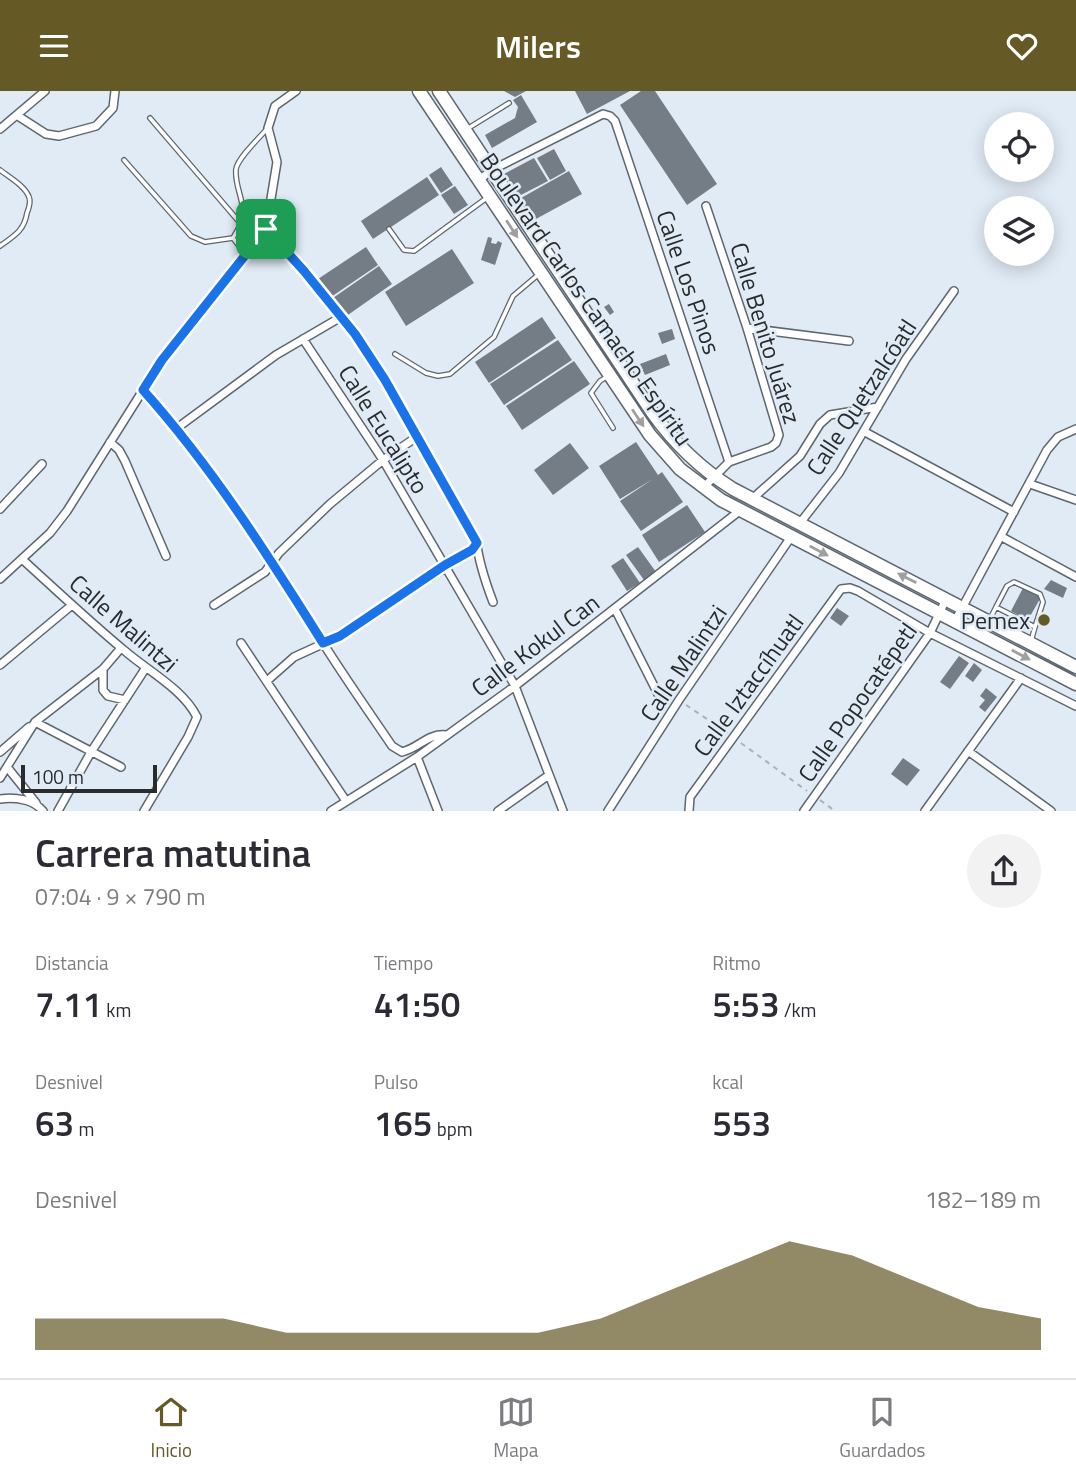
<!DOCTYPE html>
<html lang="es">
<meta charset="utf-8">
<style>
:root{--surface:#fff;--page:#f2f2f3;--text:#2b2b33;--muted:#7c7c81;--line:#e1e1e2;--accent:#655926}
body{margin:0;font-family:"Titillium Web",sans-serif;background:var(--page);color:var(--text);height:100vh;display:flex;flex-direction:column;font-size:26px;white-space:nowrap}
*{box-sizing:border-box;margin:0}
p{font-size:23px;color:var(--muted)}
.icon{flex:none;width:38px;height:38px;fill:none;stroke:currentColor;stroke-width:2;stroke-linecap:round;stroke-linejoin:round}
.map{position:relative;height:720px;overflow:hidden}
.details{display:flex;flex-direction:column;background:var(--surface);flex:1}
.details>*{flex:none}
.buttons{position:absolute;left:984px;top:21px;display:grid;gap:14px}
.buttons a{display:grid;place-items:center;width:70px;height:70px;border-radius:50%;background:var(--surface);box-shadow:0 4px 18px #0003;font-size:35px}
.scale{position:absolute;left:21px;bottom:18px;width:136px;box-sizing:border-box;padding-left:7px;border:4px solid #282c2f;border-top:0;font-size:19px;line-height:24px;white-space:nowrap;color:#282c2f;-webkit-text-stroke:5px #e1ebf5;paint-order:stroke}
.pin{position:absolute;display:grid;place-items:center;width:60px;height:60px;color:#fff;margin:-30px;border-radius:14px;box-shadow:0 4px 10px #0006}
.round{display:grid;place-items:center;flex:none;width:74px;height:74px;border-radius:37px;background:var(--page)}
.overview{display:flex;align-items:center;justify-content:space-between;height:119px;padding:0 35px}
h1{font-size:38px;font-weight:600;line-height:52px}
.stats{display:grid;grid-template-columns:repeat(3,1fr);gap:10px;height:119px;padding:7px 35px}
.stats div{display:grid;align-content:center}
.stats b{font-size:35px;font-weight:600}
.stats small{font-size:19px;font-weight:400}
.stats p{font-size:19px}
.chart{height:196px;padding:14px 35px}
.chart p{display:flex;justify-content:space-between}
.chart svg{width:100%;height:126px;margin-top:7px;fill:var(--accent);opacity:.7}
header{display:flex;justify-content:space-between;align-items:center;height:91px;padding:0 35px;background:var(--accent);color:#fff;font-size:32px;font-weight:600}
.dock{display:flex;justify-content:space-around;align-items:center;height:98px;border-top:2px solid var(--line);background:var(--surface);font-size:19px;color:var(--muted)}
.dock a{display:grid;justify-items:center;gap:4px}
.dock .current{color:var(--accent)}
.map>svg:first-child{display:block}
.building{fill:#747d86}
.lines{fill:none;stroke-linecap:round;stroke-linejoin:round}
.lane-casing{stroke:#5e6770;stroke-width:6}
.street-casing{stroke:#5e6770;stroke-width:10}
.primary-casing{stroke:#5e6770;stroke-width:15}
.path{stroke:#a9b1b9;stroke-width:2;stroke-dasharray:5 5;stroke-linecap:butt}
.lane{stroke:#fff;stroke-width:3.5}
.street{stroke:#fff;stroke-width:7}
.primary{stroke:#fff;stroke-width:12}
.oneway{fill:#9ea0a1}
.route-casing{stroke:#fff;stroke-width:14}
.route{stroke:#1a73e8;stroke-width:9}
.poi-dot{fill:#655926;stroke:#e1ebf5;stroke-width:2.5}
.labels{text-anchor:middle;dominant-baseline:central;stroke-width:5;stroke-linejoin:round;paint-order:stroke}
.street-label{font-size:24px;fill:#282c2f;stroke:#e1ebf5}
.poi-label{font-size:24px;fill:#282c2f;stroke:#e1ebf5;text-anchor:end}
</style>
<header><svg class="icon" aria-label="menu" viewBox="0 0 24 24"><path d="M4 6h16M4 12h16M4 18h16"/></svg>Milers<svg class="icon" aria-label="heart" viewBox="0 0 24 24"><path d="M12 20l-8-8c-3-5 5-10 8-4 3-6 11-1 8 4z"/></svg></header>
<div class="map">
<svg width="1076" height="720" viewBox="0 0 1076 720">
<rect width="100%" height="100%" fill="#e1ebf5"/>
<!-- building -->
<path class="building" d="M504 0H526L515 6Z
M575 0H630L587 23Z
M641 0H655L717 93 687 114 620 14Z
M521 4 537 31 492 57 485 44 515 27 518 16 513 9Z
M554 58 566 80 550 89 537 67Z
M534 67 548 90 519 105 504 83Z
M441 76 453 94 441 102 429 84Z
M569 80 582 103 534 129 521 107Z
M427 86 439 104 373 148 361 130Z
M455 95 468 114 454 123 441 104Z
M488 146 492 147 491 152 496 153 498 150 502 152 495 174 481 169Z
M366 156 378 174 331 206 318 188Z
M452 158 474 192 406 235 385 201Z
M379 175 392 193 345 226 333 207Z
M609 213 614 221 610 224 604 216Z
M542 226 556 247 489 292 475 271Z
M672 238 675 248 662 253 658 242Z
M558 249 572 269 504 314 490 293Z
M666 263 670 274 645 284 640 273Z
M574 270 590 293 522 339 506 315Z
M636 351 658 384 662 381 683 411 641 440 620 410 653 388 620 408 599 375Z
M570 352 589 377 553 404 534 379Z
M687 414 705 441 659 471 642 444Z
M638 456 656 481 644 489 626 464Z
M623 467 640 492 627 500 611 475Z
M1051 489 1067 497 1063 507 1044 498Z
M1023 497 1041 506 1028 529 1011 520Z
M837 517 849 525 841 535 830 527Z
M959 565 969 572 950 598 940 591Z
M974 572 982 579 973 591 965 585Z
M986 597 997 606 985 621 979 616 985 609 980 605Z
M903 667 920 679 907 695 891 683Z"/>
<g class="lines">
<!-- lane casing -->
<g class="lane-casing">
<path id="lane" d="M150 27 241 133 233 147 245 163
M467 38 509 12
M124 69 191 145 205 151 233 147
M0 79C9 86 25 95 29 106 31 111 29 117 27 122 24 140 14 145 0 155
M241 133C247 110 234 97 236 78 238 67 259 47 267 38
M389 138 404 159 414 160 488 106
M395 263 426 282 438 285 450 283 494 246 513 205 539 183
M608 285 600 290 591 302 613 337
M996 516 1007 495 1014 491 1040 503 1043 511 1035 536
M983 542 996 516 1035 536 1031 550"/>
</g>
<!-- street casing -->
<g class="street-casing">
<path id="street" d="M18 25 46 43 59 45 96 35 113 17 115 0
M0 38 45 0
M479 89 492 79 603 23 610 25 615 30 729 371
M266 138 304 180 354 243 385 289 476 447C478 469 485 490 493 511
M747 237 849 250
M303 248 383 369 515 595 563 720
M143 299C212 376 266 465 323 552 345 587 369 621 392 655L402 661C419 657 428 642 446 644
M177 337 276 264 341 226
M865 341 1014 421
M110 351 119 359 125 370 166 465
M1030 393 1076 409
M703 397 729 371 771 356 776 352 779 344 747 237 706 115
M751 409 800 365 820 333 830 324 878 316
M0 418 42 373
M800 432 839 382 906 268 954 200
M1002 446 1076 486
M23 469C56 499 90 531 125 560 148 580 183 598 197 626L188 646 144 720
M0 488 50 442 67 420 162 269 266 138 277 71 268 37 275 15 296 0
M214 514 265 481 279 462 330 413 383 369 418 345
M615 518 658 603
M955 530 1047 359 1058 346 1076 338
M241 552 346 710
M0 574 72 514
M103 578V599L108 605 125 609
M268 589 294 566 340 545 476 456
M35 631 121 676
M968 660 1051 720
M0 661 29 636
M417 666 438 720
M7 676 36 712
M0 687 35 631 103 578 121 557
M0 708C15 706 33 708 43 720
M58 720 91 661 145 578
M331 720 417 666 515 595 742 418
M498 720 549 684
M608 720 679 609 791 446
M689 720 690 706 841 498 850 497 858 500 930 542 1076 615
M804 720 930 542 946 508
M925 720 1021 587"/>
</g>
<!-- primary casing -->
<g class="primary-casing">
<path id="primary" d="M419 0 650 344 680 378 721 409 1076 593
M439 0 652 321C674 352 701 378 733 398L1076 576"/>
</g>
<!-- path -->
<path class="path" d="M686 614 728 642
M741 652 807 700
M820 709 835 720"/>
<!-- lane -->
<use href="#lane" class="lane"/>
<!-- street -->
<use href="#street" class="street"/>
<!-- primary -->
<use href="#primary" class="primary"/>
</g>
<!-- one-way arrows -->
<defs><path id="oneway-solid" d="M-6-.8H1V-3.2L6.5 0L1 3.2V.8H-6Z" transform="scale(1.75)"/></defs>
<g class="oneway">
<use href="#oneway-solid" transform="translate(512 138) rotate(57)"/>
<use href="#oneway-solid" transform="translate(638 327) rotate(56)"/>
<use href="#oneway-solid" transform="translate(819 460) rotate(28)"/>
<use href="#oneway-solid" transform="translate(907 487) rotate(-153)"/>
<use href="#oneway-solid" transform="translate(1021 564) rotate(28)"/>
</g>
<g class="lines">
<!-- route casing -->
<g class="route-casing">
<path id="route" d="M266 138 304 180 355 243 385 289 477 452 472 459 445 474 340 545 323 552C268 464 212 376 143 299L162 269Z"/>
</g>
<!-- route -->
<use href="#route" class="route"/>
</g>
<!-- markers -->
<circle class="poi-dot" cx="1044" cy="529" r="7"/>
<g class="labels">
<!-- street labels -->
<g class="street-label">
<text transform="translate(689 191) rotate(71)">Calle Los Pinos</text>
<text transform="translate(587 208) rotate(55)">Boulevard Carlos Camacho Espíritu</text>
<text transform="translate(766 242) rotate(73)">Calle Benito Juárez</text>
<text transform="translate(861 306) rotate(-57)">Calle Quetzalcóatl</text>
<text transform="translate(384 338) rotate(58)">Calle Eucalipto</text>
<text transform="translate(124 532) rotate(41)">Calle Malintzi</text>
<text transform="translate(535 554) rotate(-37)">Calle Kokul Can</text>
<text transform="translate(683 572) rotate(-56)">Calle Malintzi</text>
<text transform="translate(748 594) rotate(-54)">Calle Iztaccíhuatl</text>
<text transform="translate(857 611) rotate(-55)">Calle Popocatépetl</text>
</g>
<!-- poi labels -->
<g class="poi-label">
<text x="1030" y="529">Pemex</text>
</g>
</g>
</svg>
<div class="buttons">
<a><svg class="icon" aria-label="locate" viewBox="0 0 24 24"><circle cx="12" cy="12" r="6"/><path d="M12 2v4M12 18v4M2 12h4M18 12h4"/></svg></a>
<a><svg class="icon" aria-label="layers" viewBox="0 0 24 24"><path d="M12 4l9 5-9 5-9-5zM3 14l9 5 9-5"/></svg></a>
</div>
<div class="scale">100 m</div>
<div class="pin" style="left:266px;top:138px;background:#1e9e55"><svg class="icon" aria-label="arrive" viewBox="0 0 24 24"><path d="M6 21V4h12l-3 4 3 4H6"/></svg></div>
</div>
<section class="details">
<div class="overview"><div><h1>Carrera matutina</h1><p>07:04 · 9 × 790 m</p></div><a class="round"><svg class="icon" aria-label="share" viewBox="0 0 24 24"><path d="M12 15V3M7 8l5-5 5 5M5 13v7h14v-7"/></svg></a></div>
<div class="stats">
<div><p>Distancia</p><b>7.11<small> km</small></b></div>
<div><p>Tiempo</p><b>41:50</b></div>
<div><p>Ritmo</p><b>5:53<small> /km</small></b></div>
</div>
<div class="stats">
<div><p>Desnivel</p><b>63<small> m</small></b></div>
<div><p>Pulso</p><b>165<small> bpm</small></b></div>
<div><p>kcal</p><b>553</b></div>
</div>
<div class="chart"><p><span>Desnivel</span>182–189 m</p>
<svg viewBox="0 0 160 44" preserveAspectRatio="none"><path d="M0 44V33L10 33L20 33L30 33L40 38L50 38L60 38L70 38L80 38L90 33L100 24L110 15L120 6L130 11L140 20L150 29L160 33V44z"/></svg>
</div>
</section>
<nav class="dock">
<a class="current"><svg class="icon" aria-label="home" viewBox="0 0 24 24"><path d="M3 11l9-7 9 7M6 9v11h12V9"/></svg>Inicio</a>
<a><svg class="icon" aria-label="map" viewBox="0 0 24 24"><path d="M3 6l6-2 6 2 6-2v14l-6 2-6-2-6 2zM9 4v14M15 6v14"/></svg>Mapa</a>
<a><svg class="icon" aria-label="saved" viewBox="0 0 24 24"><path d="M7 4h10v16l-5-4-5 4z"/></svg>Guardados</a>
</nav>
